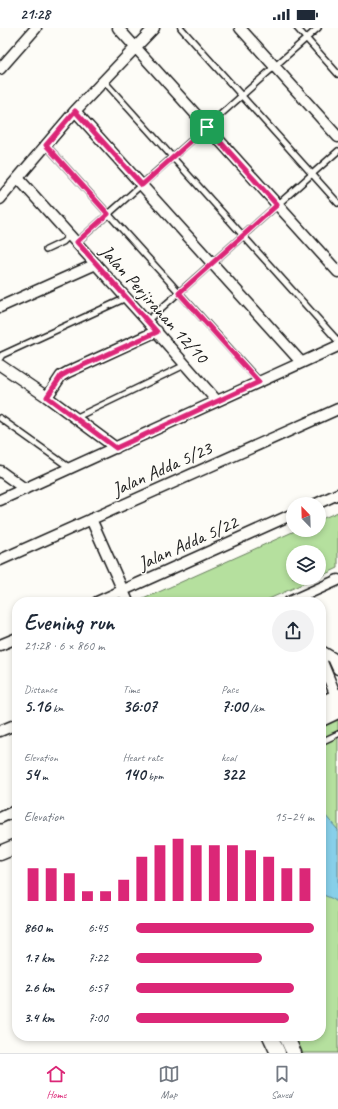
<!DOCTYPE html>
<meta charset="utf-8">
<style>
:root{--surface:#fff;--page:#f2f2f3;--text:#1f2937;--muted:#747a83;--line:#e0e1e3;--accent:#db2777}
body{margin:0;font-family:Caveat,sans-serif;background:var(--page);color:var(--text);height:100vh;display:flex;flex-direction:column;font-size:15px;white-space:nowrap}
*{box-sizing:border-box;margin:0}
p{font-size:13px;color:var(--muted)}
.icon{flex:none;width:22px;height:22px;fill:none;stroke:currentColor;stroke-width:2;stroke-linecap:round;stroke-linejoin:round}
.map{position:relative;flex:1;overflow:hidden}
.sheet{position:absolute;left:12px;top:569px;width:314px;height:444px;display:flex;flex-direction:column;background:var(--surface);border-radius:16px;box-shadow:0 2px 6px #0003}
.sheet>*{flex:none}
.needle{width:26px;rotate:337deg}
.tools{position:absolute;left:286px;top:469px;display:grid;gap:8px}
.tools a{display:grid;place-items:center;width:40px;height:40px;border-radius:50%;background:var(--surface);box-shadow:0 2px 6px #0003;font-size:20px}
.pin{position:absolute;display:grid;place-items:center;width:34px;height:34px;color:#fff;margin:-17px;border-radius:8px;box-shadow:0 2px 6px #0006}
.round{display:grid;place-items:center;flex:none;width:42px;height:42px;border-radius:21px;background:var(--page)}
.summary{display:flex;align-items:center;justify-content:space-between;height:68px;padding:0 12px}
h1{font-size:22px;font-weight:700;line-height:30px}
.metrics{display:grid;grid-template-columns:repeat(3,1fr);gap:6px;height:68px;padding:4px 12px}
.metrics div{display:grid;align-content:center}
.metrics b{font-size:17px;font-weight:700}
.metrics small{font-size:11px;font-weight:400}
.metrics p{font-size:11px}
.chart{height:112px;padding:8px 12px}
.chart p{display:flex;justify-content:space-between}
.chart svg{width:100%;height:72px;margin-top:4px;stroke:var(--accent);stroke-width:6}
ul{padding:0 12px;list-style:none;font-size:13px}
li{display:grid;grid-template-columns:64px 48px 1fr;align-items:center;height:30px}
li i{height:10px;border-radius:5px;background:var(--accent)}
.status{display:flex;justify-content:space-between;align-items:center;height:28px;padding:0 20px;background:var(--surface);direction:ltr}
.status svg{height:11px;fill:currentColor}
.menu{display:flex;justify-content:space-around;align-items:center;height:56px;border-top:1px solid var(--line);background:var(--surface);font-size:11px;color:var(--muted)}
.menu a{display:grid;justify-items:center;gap:2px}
.menu .current{color:var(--accent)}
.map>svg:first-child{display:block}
.green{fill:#b5e09e;stroke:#687e5d}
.water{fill:#87cfe9;stroke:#5c8797}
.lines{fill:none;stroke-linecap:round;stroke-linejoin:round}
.lane-casing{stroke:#1c1c1c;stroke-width:8}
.street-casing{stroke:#1c1c1c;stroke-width:13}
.secondary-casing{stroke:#1c1c1c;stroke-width:17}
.lane{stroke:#fdfcf7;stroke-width:5}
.street{stroke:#fdfcf7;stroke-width:10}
.secondary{stroke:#fdfcf7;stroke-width:14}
.route-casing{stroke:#fff;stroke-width:8}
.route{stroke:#db2777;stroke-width:5}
.labels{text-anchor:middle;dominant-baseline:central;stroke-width:3;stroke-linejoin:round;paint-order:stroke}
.street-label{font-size:19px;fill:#1c1c1c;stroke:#fdfcf7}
</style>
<div class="status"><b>21:28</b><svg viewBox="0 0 49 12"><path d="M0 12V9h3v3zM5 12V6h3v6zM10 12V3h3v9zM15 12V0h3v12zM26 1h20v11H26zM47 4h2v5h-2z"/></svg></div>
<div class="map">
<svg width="338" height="1025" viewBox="0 0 338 1025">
<rect width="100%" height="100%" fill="#fdfcf7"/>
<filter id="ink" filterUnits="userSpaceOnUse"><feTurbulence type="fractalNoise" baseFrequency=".025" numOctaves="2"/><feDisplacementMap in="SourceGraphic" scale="8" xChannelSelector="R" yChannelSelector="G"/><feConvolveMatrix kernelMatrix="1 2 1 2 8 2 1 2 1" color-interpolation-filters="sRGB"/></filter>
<g filter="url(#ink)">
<!-- green -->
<path class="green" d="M338 484V540L319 549V524H293V550H316L262 574H142L141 572 297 502H319V492Z
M338 688V1025H302L294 1008H321V695Z"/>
<!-- water -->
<path class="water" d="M321 785 324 786 338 802V875L333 871 321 866Z"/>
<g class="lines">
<!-- lane casing -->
<g class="lane-casing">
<path id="lane" d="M181 0 338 175
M297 0 338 46
M103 52 338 313
M46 117 259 353
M77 214 318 0
M46 222 63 214 70 207
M147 293 338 123
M0 330 2 327 126 270
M0 390 70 440
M75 390 185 337
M321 714 338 706"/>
</g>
<!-- street casing -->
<g class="street-casing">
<path id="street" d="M118 0 338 244
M240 0 338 109
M0 41 36 0
M75 83 301 334
M18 150 147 293 217 373
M0 171 75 83 154 0
M0 279 96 236
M0 337 47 369 116 420
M47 369 61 348 68 344 157 303
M0 443 25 461
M0 472 338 318
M316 476 338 466
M91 491 128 574
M0 532 338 381
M97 574 293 486
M289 574 338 552
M0 617 17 610
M323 624 322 634 338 673
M323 624 333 630 338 641
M0 703 17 696
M0 790 17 782"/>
</g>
<!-- secondary casing -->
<g class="secondary-casing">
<path id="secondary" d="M321 676 338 668
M321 691 338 683
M0 825 17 818
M270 1008 278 1025
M286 1008 294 1025"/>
</g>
<!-- lane -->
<use href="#lane" class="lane"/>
<!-- street -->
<use href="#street" class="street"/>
<!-- secondary -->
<use href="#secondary" class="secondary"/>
</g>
</g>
<g class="lines" filter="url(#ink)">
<!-- route casing -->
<g class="route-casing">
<path id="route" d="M75 83 142 157 207 99 277 177 179 265 259 354 116 420 47 369 61 348 68 344 157 304 77 214 108 186 46 117Z"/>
</g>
<!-- route -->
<use href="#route" class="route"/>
</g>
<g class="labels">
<!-- street labels -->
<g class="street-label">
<text transform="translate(154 276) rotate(48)">Jalan Perjiranan 12/10</text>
<text transform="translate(162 441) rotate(-24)">Jalan Adda 5/23</text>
<text transform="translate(188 515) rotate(-24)">Jalan Adda 5/22</text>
</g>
</g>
</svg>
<div class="tools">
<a><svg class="needle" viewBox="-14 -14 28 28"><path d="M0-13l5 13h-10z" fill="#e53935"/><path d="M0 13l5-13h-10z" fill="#747a83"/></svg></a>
<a><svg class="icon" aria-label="layers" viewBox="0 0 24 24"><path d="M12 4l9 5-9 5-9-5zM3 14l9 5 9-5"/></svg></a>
</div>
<div class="pin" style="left:207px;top:99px;background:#1e9e55"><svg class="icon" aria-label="arrive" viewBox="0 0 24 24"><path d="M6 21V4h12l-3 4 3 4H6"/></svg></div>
<section class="sheet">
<div class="summary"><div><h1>Evening run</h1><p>21:28 · 6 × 860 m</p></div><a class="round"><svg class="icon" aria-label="share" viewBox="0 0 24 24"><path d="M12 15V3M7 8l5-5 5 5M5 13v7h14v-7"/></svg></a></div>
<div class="metrics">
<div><p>Distance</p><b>5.16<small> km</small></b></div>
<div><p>Time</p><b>36:07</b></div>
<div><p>Pace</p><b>7:00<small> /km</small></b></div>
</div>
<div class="metrics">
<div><p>Elevation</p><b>54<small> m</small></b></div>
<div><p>Heart rate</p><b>140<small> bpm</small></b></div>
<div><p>kcal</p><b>322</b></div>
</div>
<div class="chart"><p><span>Elevation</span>15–24 m</p>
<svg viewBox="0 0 160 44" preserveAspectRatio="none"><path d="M5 44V24M15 44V24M25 44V27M35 44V38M45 44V38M55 44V31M65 44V17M75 44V10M85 44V6M95 44V10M105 44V10M115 44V10M125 44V13M135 44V17M145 44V24M155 44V24"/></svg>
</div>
<ul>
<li><b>860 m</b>6:45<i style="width:100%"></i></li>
<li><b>1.7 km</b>7:22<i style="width:71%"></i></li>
<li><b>2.6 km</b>6:57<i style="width:89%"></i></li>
<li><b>3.4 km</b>7:00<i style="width:86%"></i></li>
</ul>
</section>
</div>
<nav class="menu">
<a class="current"><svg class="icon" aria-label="home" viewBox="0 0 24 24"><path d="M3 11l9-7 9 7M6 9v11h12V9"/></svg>Home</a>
<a><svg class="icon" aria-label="map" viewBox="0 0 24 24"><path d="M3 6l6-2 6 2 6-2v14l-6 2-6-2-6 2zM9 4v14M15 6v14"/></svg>Map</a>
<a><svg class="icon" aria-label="saved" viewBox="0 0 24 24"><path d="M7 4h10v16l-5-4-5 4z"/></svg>Saved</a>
</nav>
